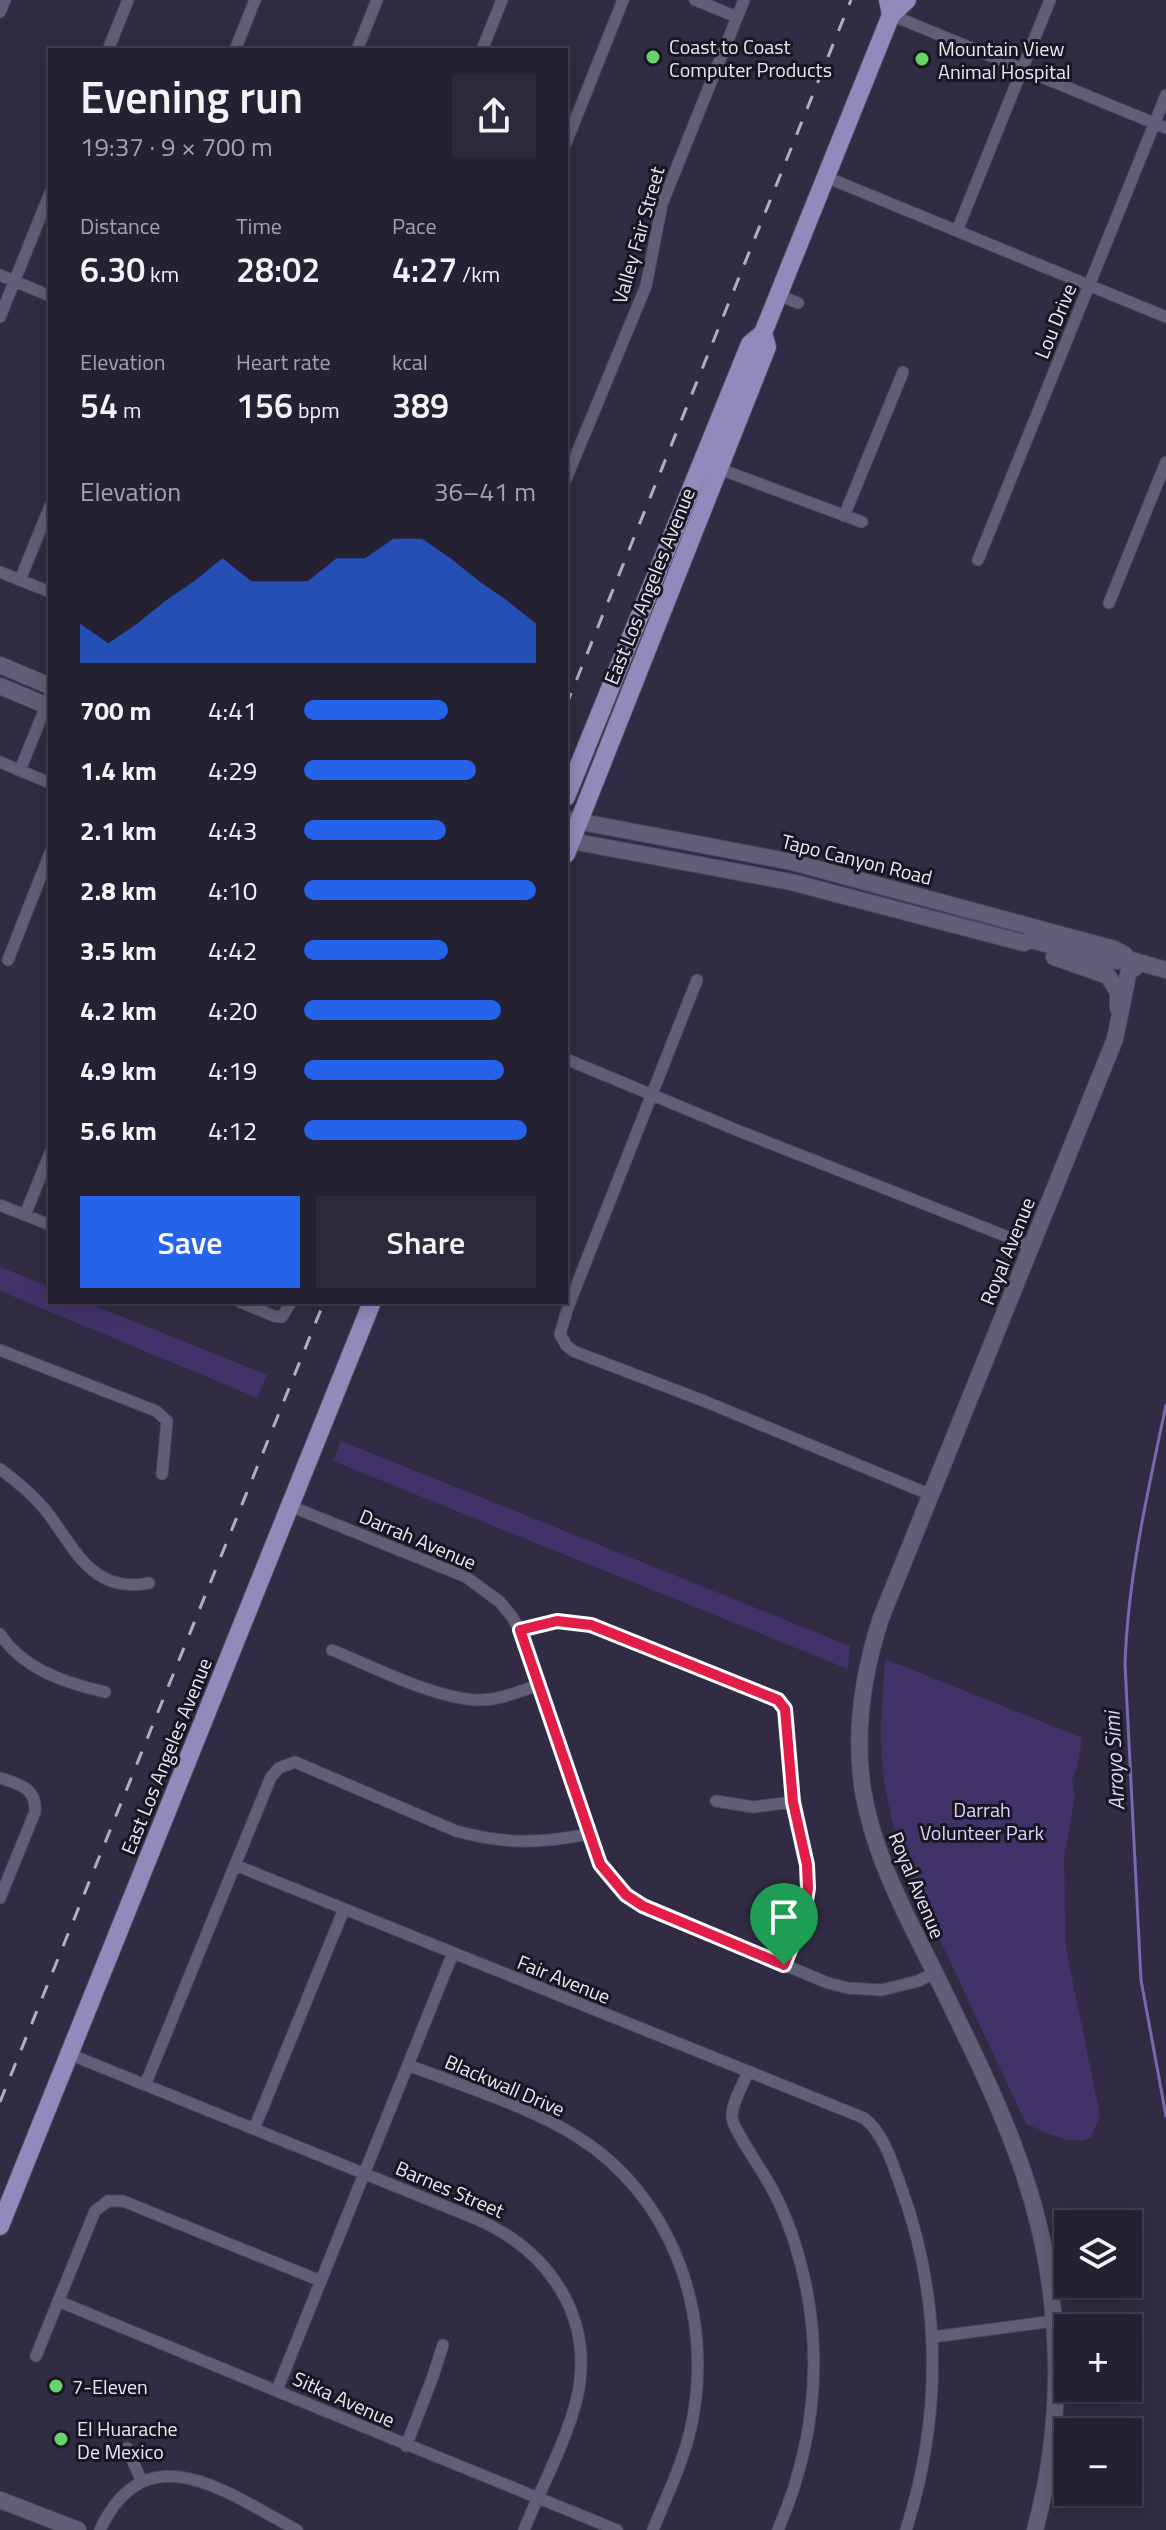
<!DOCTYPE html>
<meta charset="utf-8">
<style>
:root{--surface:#252132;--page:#2d293a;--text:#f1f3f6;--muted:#a3a3ac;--line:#423e4d;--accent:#2563eb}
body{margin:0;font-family:"Titillium Web",sans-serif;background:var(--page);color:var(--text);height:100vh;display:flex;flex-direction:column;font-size:30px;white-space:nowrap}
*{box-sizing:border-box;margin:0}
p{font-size:26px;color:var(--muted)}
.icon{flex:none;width:44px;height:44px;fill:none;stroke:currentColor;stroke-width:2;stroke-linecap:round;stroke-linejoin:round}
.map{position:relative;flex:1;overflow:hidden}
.sheet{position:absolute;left:48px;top:48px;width:520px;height:1256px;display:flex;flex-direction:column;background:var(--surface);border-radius:0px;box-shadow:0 4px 20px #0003,0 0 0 2px var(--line)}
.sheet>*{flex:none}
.tools{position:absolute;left:1054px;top:2210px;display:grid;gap:16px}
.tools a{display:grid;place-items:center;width:88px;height:88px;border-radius:0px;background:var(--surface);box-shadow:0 4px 20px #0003,0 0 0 2px var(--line);font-size:40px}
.pin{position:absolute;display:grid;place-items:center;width:68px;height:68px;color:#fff;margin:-82px -34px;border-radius:50% 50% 50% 0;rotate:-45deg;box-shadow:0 0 8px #0007}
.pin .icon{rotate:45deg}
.round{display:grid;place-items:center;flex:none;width:84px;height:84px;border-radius:0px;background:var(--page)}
.summary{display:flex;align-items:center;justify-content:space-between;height:136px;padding:0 32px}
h1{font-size:44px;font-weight:600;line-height:60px}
.stats{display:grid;grid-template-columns:repeat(3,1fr);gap:12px;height:136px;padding:8px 32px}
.stats div{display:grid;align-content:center}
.stats b{font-size:34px;font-weight:600}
.stats small{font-size:22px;font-weight:400}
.stats p{font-size:22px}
.chart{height:224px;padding:16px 32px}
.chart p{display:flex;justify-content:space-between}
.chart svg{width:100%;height:144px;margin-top:8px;fill:var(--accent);opacity:.7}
.cta{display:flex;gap:16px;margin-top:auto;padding:16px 32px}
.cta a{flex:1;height:92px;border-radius:0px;background:var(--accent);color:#fff;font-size:32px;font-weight:600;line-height:92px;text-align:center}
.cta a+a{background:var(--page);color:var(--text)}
ul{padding:0 32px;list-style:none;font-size:26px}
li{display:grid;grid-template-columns:128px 96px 1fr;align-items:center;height:60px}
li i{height:20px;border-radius:10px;background:var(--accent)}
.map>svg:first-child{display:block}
.green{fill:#413369}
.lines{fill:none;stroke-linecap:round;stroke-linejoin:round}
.stream{stroke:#7a68b2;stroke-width:3}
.street-casing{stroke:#4b475a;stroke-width:13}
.secondary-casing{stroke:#4b475a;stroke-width:18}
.primary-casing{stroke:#4b475a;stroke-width:20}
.street{stroke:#635e78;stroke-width:11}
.secondary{stroke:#635e78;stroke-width:16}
.primary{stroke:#9389bb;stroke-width:18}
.rail{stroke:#b1aebf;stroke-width:3;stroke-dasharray:14 14;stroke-linecap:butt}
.route-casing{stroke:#fff;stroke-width:16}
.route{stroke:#e11d48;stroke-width:10}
.poi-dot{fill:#67d466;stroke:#181621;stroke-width:3}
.labels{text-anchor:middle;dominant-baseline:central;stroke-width:6;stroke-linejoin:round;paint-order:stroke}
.poi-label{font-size:20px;fill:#e9e7f6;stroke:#181621;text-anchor:start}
.street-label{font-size:20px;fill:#e9e7f6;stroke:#181621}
.park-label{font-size:20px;fill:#dbd3fd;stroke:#181621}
.water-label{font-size:22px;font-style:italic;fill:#dad3fc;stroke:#181621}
</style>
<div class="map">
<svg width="1166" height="2530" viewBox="0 0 1166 2530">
<rect width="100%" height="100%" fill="#312c43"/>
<!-- green -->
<path class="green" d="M0 1267 50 1287V1302H86L267 1375 258 1398 0 1291Z
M341 1441 850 1646 848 1669 333 1461Z
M885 1659 1082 1738 1078 1765 1072 1780 1075 1797 1064 1858 1066 1949 1100 2115 1091 2137C1072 2148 1045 2131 1026 2124L907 1869C892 1827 882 1785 881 1740 880 1713 884 1686 885 1659Z"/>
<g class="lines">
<!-- stream -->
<path class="stream" d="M1166 1405C1148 1491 1128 1576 1125 1664L1141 1980 1166 2116"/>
<!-- street casing -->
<g class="street-casing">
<path id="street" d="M695 0 737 17
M0 12 5 0
M891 15 1166 128
M108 50 128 0
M235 50 255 0
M357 50 377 0
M482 50 502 0
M566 143 623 0
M826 177 1166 317
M957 231 1050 0
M0 275 50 296
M778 295 798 303
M0 317 50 193
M717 468 862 522
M566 479 646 286 662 204 744 0
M844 516 903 372
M978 560 1166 95
M0 572 50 592
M20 580 50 506
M1109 603 1166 462
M0 762 50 783
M20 770 50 696
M8 960 50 853
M697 980 568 1307 560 1334 566 1345 573 1351 704 1401 931 1495
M566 1059 739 1131 1031 1246
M0 1205 50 1225
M25 1215 50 1153
M240 1302 274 1316 282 1317 291 1302
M0 1350 156 1411 167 1421 162 1474
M0 1469C19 1483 36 1497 50 1516 77 1553 95 1594 149 1583
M290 1506 466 1577 500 1602 513 1618 527 1645 592 1846C604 1872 619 1890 643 1906L828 1983 848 1988 882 1990 918 1981 935 1973
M520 1630 557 1621 591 1625 778 1700 785 1709 793 1802 807 1865 808 1888 804 1915 784 1965
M0 1634C23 1669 65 1683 105 1692
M332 1650C374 1667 435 1699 479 1700 500 1700 520 1691 539 1685
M0 1778C19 1784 37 1788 35 1812L0 1898
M716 1801 753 1807 793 1802
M235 1865 864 2118C884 2133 893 2165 901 2187 942 2299 942 2417 906 2530
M69 2054 479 2220C550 2252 595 2318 577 2398 566 2443 541 2487 524 2530
M408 2065C462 2086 526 2105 576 2136 672 2195 714 2314 692 2422 685 2459 667 2495 653 2530
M748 2072C743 2085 731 2104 732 2118 734 2131 764 2173 771 2187 786 2214 796 2244 803 2273 824 2361 813 2448 778 2530
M145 2085 271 1777 279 1768 295 1762 456 1831C504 1844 539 1844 588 1834
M254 2129 344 1909
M58 2301C245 2377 430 2455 617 2530
M933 2337 1054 2321
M36 2356 95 2211 108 2201H123L321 2281
M277 2390 453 1953
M406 2446 432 2379 443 2345
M127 2448 142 2482
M100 2530C147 2429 230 2495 297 2530"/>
</g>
<!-- secondary casing -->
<g class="secondary-casing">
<path id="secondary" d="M0 665 50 686
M0 686 50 707
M566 819 792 862 1114 949 1124 954 1135 968
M566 840 791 882 1024 943 1031 940 1112 961 1131 960 1166 970
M1054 957 1108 976 1118 992V1008
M0 2500 78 2530
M1035 2530C1068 2409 1062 2278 1019 2160 996 2095 964 2033 934 1971 905 1913 874 1856 863 1791 854 1733 863 1673 881 1618L1115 1039 1131 960"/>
</g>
<!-- primary casing -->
<g class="primary-casing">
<path id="primary" d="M891 15 907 0
M566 797 750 344 763 333 891 15 888 0
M566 854 767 347 763 333
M0 2226 372 1302"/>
</g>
<!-- street -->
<use href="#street" class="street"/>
<!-- secondary -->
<use href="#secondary" class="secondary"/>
<!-- primary -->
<use href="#primary" class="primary"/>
<!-- rail -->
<path class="rail" d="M566 706 851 0
M0 2102 324 1302"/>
</g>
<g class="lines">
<!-- route casing -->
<g class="route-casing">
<path id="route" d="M557 1621 591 1625 778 1700 785 1709 793 1802 807 1865 808 1888 804 1915 784 1965 643 1906 626 1895 600 1864 520 1630Z"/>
</g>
<!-- route -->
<use href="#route" class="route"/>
</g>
<!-- markers -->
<g class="poi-dot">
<circle cx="653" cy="57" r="8"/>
<circle cx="922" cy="59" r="8"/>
<circle cx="56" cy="2386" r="8"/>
<circle cx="61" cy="2439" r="8"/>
</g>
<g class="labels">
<!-- poi labels -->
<g class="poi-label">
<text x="669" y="46">Coast to Coast<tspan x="669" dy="23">Computer Products</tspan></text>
<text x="938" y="48">Mountain View<tspan x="938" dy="23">Animal Hospital</tspan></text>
<text x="72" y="2386">7-Eleven</text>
<text x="77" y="2428">El Huarache<tspan x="77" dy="23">De Mexico</tspan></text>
</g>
<!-- street labels -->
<g class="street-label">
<text transform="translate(638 235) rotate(-74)">Valley Fair Street</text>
<text transform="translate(1055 321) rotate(-68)">Lou Drive</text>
<text transform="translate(649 586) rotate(-68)">East Los Angeles Avenue</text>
<text transform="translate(857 859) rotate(14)">Tapo Canyon Road</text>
<text transform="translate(1007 1251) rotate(-68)">Royal Avenue</text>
<text transform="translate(418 1539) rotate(23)">Darrah Avenue</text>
<text transform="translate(166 1756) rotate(-68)">East Los Angeles Avenue</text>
<text transform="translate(917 1885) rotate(67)">Royal Avenue</text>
<text transform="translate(564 1979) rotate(22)">Fair Avenue</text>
<text transform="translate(505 2085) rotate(23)">Blackwall Drive</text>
<text transform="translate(450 2189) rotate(23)">Barnes Street</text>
<text transform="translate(344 2399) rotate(24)">Sitka Avenue</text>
</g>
<!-- park labels -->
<g class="park-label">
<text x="982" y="1809">Darrah<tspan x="982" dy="23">Volunteer Park</tspan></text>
</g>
<!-- water labels -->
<g class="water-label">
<text transform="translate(1114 1761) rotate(-93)">Arroyo Simi</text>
</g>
</g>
</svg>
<div class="tools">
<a><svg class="icon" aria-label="layers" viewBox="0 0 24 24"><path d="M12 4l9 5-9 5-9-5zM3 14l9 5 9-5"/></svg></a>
<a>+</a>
<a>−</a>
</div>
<div class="pin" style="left:784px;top:1965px;background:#1e9e55"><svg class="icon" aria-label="arrive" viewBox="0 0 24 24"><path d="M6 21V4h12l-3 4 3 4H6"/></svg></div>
<section class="sheet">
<div class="summary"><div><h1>Evening run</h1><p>19:37 · 9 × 700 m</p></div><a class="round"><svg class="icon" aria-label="share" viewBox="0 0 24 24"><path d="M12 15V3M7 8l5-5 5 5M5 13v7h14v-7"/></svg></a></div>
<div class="stats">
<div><p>Distance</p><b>6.30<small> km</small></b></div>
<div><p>Time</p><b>28:02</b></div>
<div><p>Pace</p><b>4:27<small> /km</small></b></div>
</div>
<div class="stats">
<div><p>Elevation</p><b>54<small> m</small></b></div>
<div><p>Heart rate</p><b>156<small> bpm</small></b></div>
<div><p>kcal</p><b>389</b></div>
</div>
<div class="chart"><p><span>Elevation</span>36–41 m</p>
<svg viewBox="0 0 160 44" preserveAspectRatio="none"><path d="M0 44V32L10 38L20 32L30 25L40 19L50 12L60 19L70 19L80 19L90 12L100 12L110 6L120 6L130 12L140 19L150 25L160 32V44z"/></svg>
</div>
<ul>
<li><b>700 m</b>4:41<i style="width:62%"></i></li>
<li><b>1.4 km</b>4:29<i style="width:74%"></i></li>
<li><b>2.1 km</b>4:43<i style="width:61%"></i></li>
<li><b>2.8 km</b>4:10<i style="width:100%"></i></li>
<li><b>3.5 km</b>4:42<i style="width:62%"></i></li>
<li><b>4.2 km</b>4:20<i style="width:85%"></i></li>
<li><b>4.9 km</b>4:19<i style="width:86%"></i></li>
<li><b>5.6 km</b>4:12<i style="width:96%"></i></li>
</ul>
<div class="cta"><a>Save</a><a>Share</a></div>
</section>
</div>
